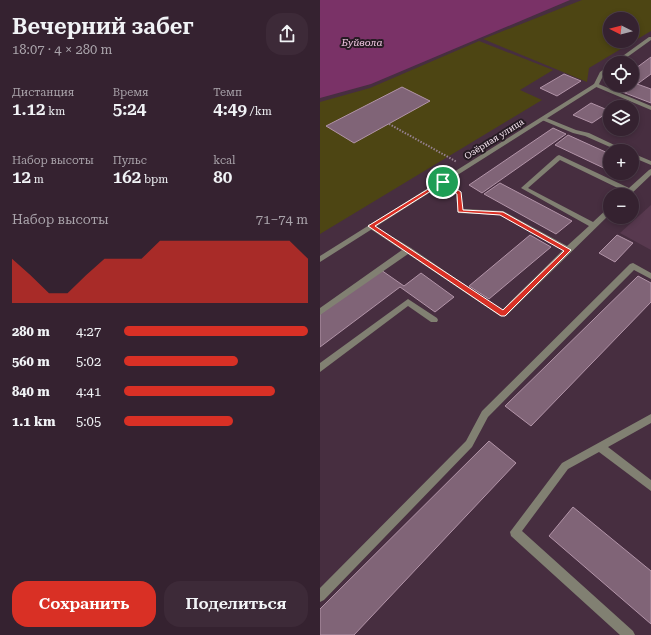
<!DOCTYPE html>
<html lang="ru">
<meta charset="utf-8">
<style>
:root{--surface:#352230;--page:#3d2a38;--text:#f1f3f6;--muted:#aaa4ab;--line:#4f3f4c;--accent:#d93025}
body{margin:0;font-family:"Roboto Serif",serif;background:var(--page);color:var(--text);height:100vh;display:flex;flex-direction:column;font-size:15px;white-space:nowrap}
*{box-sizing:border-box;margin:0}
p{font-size:13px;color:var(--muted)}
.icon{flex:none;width:22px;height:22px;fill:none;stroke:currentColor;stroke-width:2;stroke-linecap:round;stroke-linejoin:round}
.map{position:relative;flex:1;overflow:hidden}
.sheet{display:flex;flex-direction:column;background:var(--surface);width:320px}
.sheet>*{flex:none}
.needle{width:26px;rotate:276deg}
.fabs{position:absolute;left:283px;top:12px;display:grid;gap:8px}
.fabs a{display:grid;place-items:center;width:36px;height:36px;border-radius:50%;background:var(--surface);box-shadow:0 2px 6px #0003,0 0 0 1px var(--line);font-size:20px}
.pin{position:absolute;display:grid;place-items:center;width:34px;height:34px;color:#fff;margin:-17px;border:2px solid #fff;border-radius:50%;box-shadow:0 1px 4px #0007}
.round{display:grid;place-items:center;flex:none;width:42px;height:42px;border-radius:16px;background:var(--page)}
.head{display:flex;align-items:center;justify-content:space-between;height:68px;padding:0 12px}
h1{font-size:22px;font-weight:600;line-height:30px}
.metrics{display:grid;grid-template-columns:repeat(3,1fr);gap:6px;height:68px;padding:4px 12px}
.metrics div{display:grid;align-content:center}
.metrics b{font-size:17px;font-weight:600}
.metrics small{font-size:11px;font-weight:400}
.metrics p{font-size:11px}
.chart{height:112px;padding:8px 12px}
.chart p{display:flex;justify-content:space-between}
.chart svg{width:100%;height:72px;margin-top:4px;fill:var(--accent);opacity:.7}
.cta{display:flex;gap:8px;margin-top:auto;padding:8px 12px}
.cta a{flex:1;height:46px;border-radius:16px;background:var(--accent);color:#fff;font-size:16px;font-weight:600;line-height:46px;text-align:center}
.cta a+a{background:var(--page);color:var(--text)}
ul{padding:0 12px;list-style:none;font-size:13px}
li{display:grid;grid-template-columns:64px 48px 1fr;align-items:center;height:30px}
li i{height:10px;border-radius:5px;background:var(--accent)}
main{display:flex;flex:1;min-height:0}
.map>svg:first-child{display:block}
.built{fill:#58394f}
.green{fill:#4d4513;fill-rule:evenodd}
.water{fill:#7a3267}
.building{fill:#806477;stroke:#b294a8}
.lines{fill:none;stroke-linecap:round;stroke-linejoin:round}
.path{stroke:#968190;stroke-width:2;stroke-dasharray:1.5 1.5;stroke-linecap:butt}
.lane{fill:#818072;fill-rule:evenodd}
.street{fill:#818072;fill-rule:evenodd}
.route{fill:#d93025;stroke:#fff;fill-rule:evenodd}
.labels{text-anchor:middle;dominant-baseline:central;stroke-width:4;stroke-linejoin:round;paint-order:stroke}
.far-street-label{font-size:9px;fill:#fcebf6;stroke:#261b23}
.far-water-label{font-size:10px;font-style:italic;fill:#f6cbe7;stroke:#261b23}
</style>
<main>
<section class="sheet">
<div class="head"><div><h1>Вечерний забег</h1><p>18:07 · 4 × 280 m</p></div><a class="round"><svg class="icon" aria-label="share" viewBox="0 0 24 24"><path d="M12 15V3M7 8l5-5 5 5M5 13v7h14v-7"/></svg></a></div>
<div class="metrics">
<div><p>Дистанция</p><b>1.12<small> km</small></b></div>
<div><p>Время</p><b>5:24</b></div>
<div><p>Темп</p><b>4:49<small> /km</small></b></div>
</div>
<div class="metrics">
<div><p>Набор высоты</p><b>12<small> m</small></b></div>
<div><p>Пульс</p><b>162<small> bpm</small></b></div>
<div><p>kcal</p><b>80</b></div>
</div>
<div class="chart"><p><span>Набор высоты</span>71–74 m</p>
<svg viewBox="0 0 160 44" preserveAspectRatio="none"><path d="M0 44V17L10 27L20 38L30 38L40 27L50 17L60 17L70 17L80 6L90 6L100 6L110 6L120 6L130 6L140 6L150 6L160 17V44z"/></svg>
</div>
<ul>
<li><b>280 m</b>4:27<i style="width:100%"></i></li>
<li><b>560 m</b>5:02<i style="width:62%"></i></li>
<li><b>840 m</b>4:41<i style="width:82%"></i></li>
<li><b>1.1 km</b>5:05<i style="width:59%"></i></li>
</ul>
<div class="cta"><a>Сохранить</a><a>Поделиться</a></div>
</section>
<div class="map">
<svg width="331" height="635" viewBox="0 0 331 635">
<rect width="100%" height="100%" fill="#472e40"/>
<!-- built -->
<path class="built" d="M331 205V250L300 233Z"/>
<!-- green -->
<path class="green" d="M262 0H331V31L269 68 267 82 163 39ZM290 19H312V41H290Z
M159 41 233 70 200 90 222 100 0 234V102L50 88Z"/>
<!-- water -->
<path class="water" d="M0 0H250L51 84 0 98Z"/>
<!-- building -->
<path class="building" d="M331 57V74L305 93 290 86 312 85V71Z
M244 74 261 81 237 96 220 88Z
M317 84 331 89V103L305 93Z
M82 87 110 101 34 143 6 126Z
M271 103 290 111 272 123 253 115Z
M233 128 246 134 162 193 149 185Z
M248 135 290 154V171L235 145Z
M180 183 252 221 236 234 164 194Z
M210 235 231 247 169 299 149 286Z
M297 235 313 243 295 262 279 253Z
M61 270 84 286 101 273 134 297 115 312 80 287 0 347V314Z
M318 276 331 283V302L211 426 185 406Z
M169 441 196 463 34 635H0V609Z
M253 507 331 571V624L229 536Z"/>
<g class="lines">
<!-- path -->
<path class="path" d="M69 124 137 162"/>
<!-- lane -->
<path class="lane" d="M276 83 331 106V110L274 86 273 85Z
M224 117 256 130 269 133 307 151H299L265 136 253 133 222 120V118Z
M312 153 331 161V165L312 157Z
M239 155 309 188 329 170 331 169V175L310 195H303L306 192 240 160 208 188 273 222 288 208H290V214L186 316H180L88 254 0 315V308L82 250 49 228 48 226 49 224H51L91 248 182 310 243 250 180 215 138 213 136 194 120 182 121 181H125L141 192 143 209 183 211 247 246 269 226 201 188 237 156Z
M313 263 331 273V279L314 270 168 417 152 447 4 600 0 602V588L146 441 162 411 310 264Z
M88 299 117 318 118 320 117 322H111L88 306 0 372V363Z
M331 414V423L288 447 331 480V491L279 452 248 469 202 531 313 631 315 635H300L191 536 190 532 242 463Z"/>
<!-- street -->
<path class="street" d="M329 37H331V40L299 63H293Z
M290 65V69L284 74 278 86 0 262V256L274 84 280 72Z"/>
</g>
<!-- route -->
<path class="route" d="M123 180 141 192 143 210 183 212 251 250 185 316H181L48 226ZM122 184 137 194 138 212 180 215 244 251 183 310 55 226Z"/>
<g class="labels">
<!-- far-street labels -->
<g class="far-street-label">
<text transform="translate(174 139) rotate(-32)">Озёрная улица</text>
</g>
<!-- far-water labels -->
<g class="far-water-label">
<text x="42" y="42">Буйвола</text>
</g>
</g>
</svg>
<div class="fabs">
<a><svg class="needle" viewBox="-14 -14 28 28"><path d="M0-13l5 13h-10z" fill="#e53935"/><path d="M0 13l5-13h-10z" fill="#aaa4ab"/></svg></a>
<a><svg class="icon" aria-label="locate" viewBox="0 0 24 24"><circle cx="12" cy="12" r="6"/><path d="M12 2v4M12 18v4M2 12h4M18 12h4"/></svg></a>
<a><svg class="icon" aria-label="layers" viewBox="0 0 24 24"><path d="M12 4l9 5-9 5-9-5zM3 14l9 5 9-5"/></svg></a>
<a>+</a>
<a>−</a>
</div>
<div class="pin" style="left:123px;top:182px;background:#1e9e55"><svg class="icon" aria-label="arrive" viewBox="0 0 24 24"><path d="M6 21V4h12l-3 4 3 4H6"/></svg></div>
</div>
</main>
